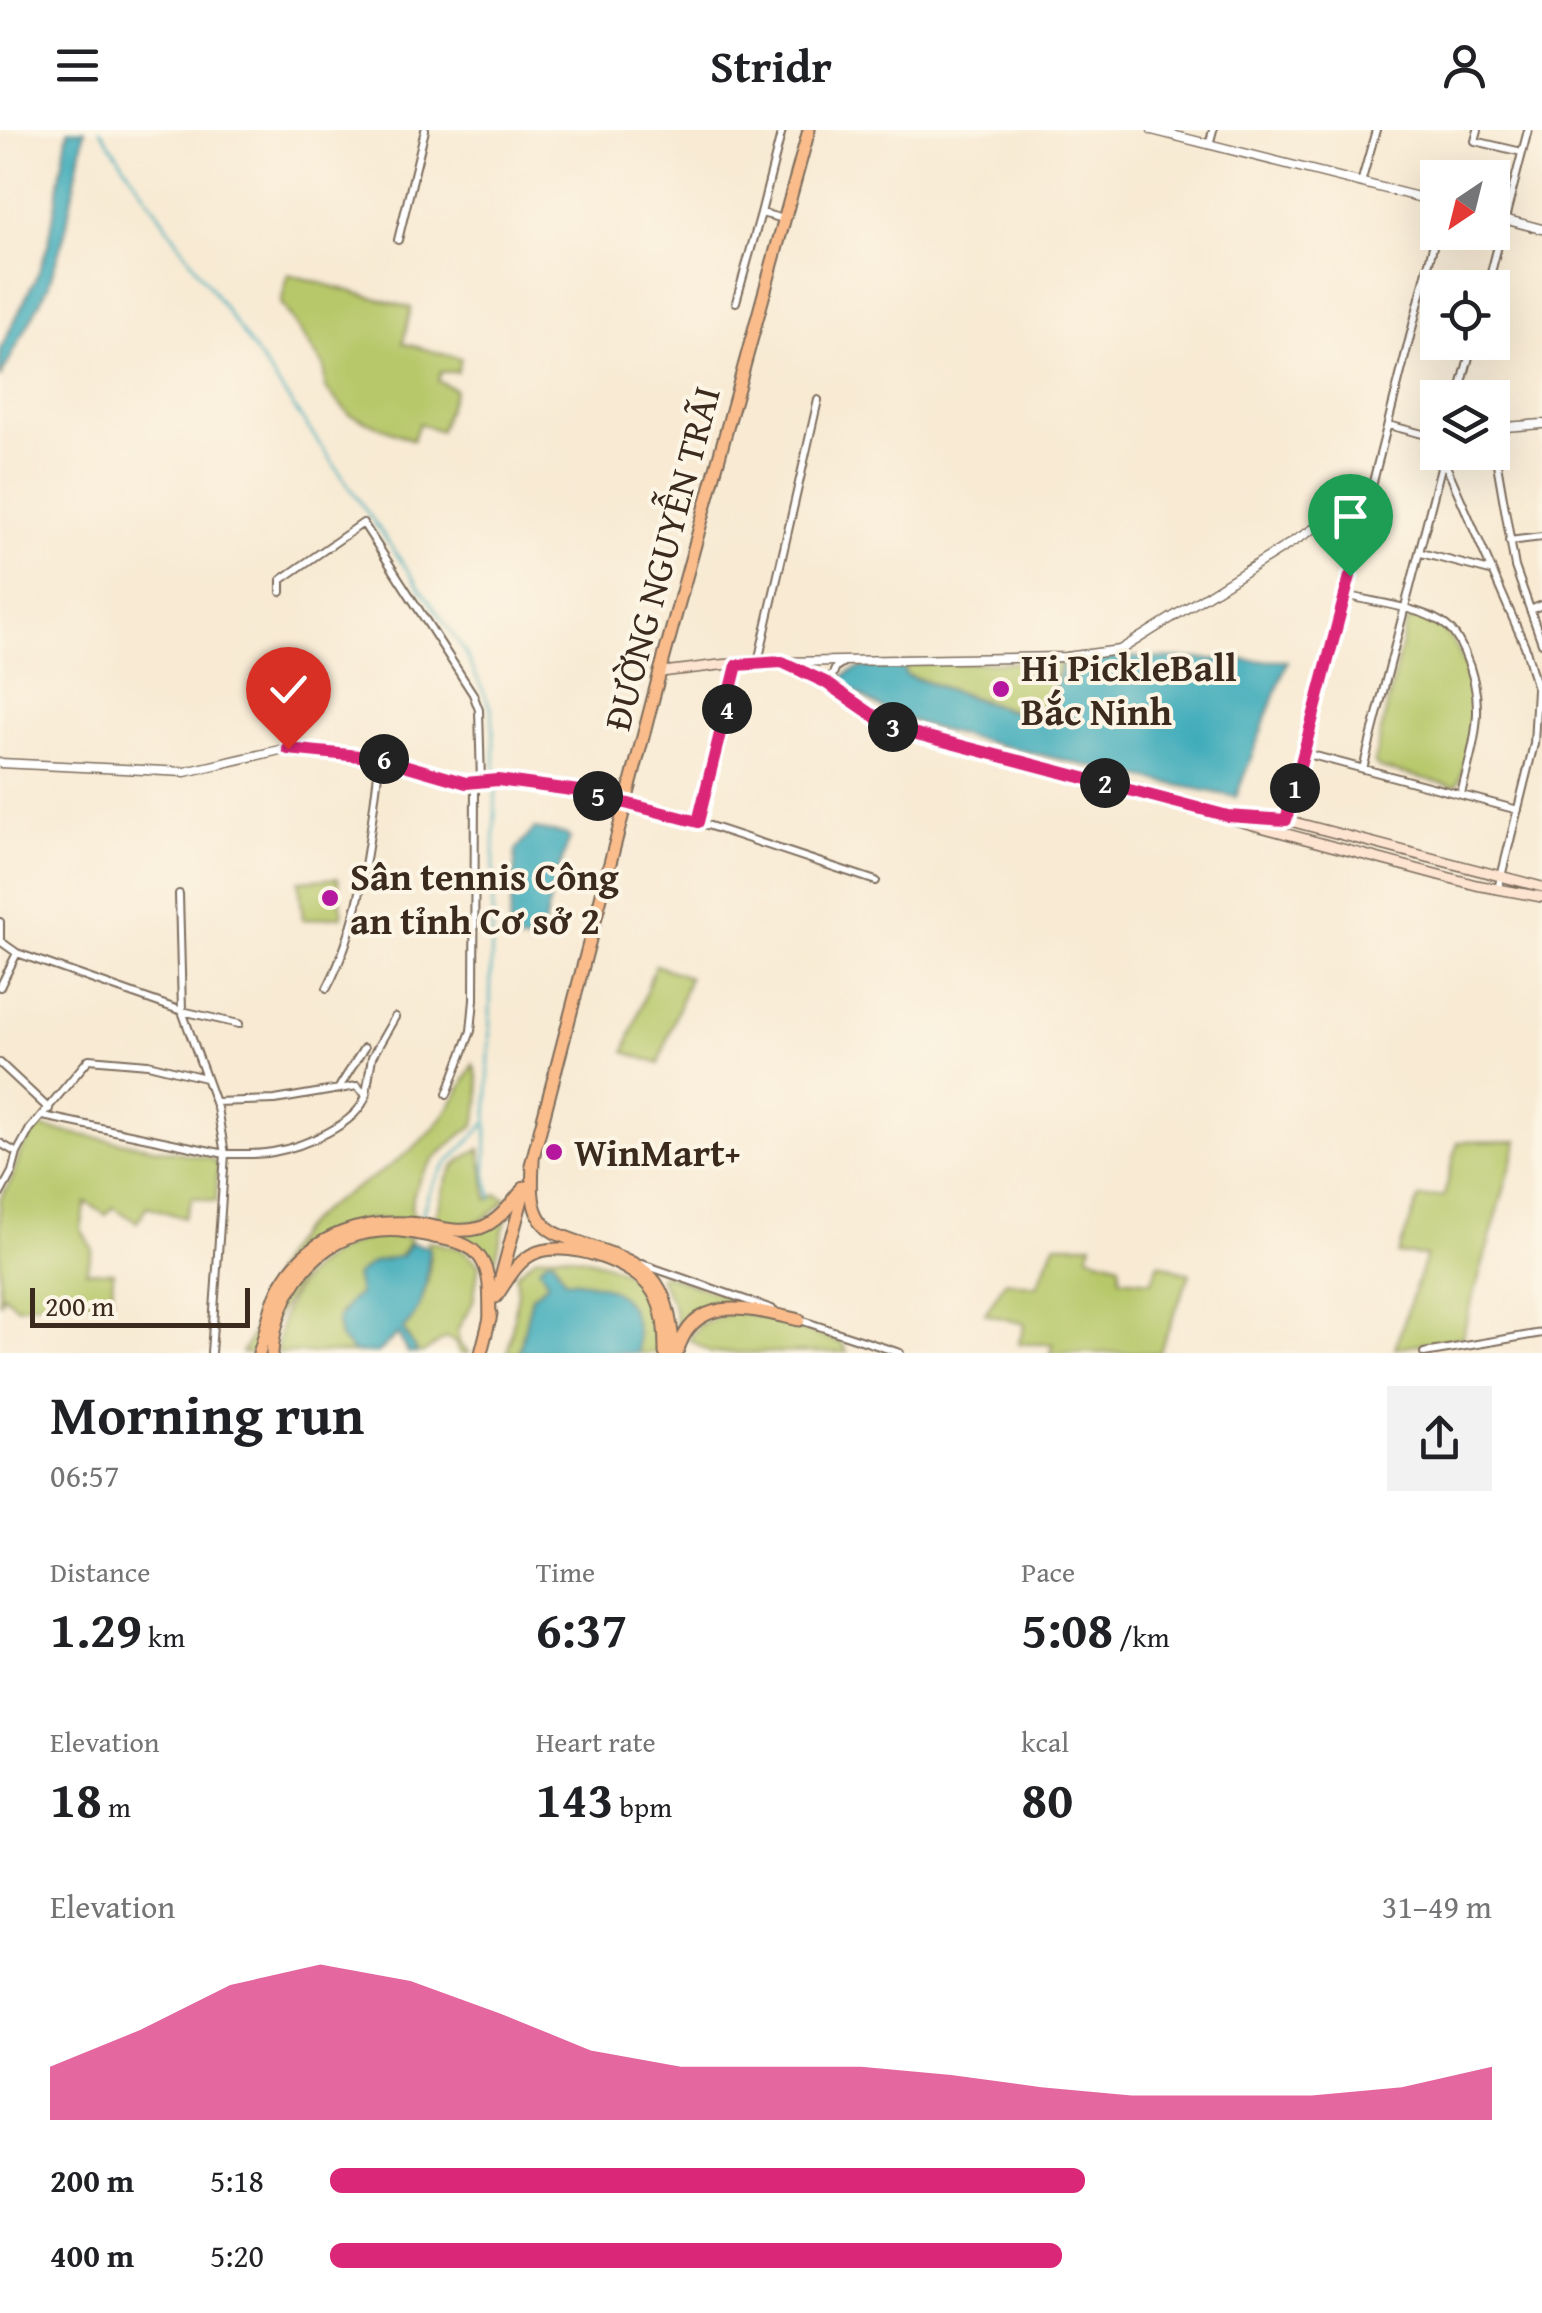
<!DOCTYPE html>
<meta charset="utf-8">
<style>
:root{--surface:#fff;--page:#f2f2f2;--text:#202124;--muted:#757577;--accent:#db2777}
body{margin:0;font-family:"Gentium Book Plus",serif;background:var(--page);color:var(--text);height:100vh;display:flex;flex-direction:column;font-size:38px;white-space:nowrap}
*{box-sizing:border-box;margin:0}
p{font-size:32px;color:var(--muted)}
.icon{flex:none;width:55px;height:55px;fill:none;stroke:currentColor;stroke-width:2;stroke-linecap:round;stroke-linejoin:round}
.map{position:relative;height:1223px;overflow:hidden}
.drawer{display:flex;flex-direction:column;background:var(--surface);flex:1}
.drawer>*{flex:none}
.needle{width:65px;rotate:215deg}
.controls{position:absolute;left:1420px;top:30px;display:grid;gap:20px}
.controls a{display:grid;place-items:center;width:90px;height:90px;border-radius:0px;background:var(--surface);box-shadow:0 10px 40px #0002;font-size:50px}
.scale{position:absolute;left:30px;bottom:25px;width:220px;box-sizing:border-box;padding-left:10px;border:5px solid #3b2a1e;border-top:0;font-size:28px;line-height:35px;white-space:nowrap;color:#3b2a1e;-webkit-text-stroke:8px #fcf5e5;paint-order:stroke}
.pin{position:absolute;display:grid;place-items:center;width:85px;height:85px;color:#fff;margin:-102px -42px;border-radius:50% 50% 50% 0;rotate:-45deg;box-shadow:0 0 10px #0007}
.pin .icon{rotate:45deg}
.km{position:absolute;width:50px;height:50px;margin:-25px;border-radius:50%;background:#222;color:#fff;font-size:28px;line-height:50px;text-align:center}
.round{display:grid;place-items:center;flex:none;width:105px;height:105px;border-radius:0px;background:var(--page)}
.head{display:flex;align-items:center;justify-content:space-between;height:170px;padding:0 50px}
h1{font-size:55px;font-weight:700;line-height:75px}
.figures{display:grid;grid-template-columns:repeat(3,1fr);gap:15px;height:170px;padding:10px 50px}
.figures div{display:grid;align-content:center}
.figures b{font-size:50px;font-weight:700}
.figures small{font-size:28px;font-weight:400}
.figures p{font-size:28px}
.chart{height:280px;padding:20px 50px}
.chart p{display:flex;justify-content:space-between}
.chart svg{width:100%;height:180px;margin-top:10px;fill:var(--accent);opacity:.7}
ul{padding:0 50px;list-style:none;font-size:32px}
li{display:grid;grid-template-columns:160px 120px 1fr;align-items:center;height:75px}
li i{height:25px;border-radius:12px;background:var(--accent)}
header{display:flex;justify-content:space-between;align-items:center;height:130px;padding:0 50px;background:var(--surface);font-size:45px;font-weight:700}
.map>svg:first-child{display:block}
.green{fill:#b7c86b;stroke:#797944;stroke-width:2.5}
.water{fill:#3cabba;stroke:#3c6a6c;stroke-width:2.5}
.lines{fill:none;stroke-linecap:round;stroke-linejoin:round}
.stream{stroke:#3cabba;stroke-width:2.5}
.minor-casing{stroke:#7d6d5d;stroke-width:10}
.tertiary-casing{stroke:#7d6d5d;stroke-width:11}
.secondary-casing{stroke:#7d6d5d;stroke-width:12}
.trunk-casing{stroke:#7d6d5d;stroke-width:15}
.motorway-casing{stroke:#7d6d5d;stroke-width:15}
.minor{stroke:#fff;stroke-width:6}
.tertiary{stroke:#fff;stroke-width:8}
.secondary{stroke:#fde4d1;stroke-width:9}
.trunk{stroke:#fabc8b;stroke-width:11}
.motorway{stroke:#fabc8b;stroke-width:11}
.route-casing{stroke:#fff;stroke-width:20}
.route{stroke:#db2777;stroke-width:12}
.poi-dot{fill:#b5179e;stroke:#fcf5e5;stroke-width:4}
.labels{text-anchor:middle;dominant-baseline:central;stroke-width:8;stroke-linejoin:round;paint-order:stroke}
.street-label{font-size:38px;fill:#3b2a1e;stroke:#fcf5e5}
.poi-label{font-size:38px;font-weight:bold;fill:#3b2a1e;stroke:#fcf5e5;text-anchor:start}
</style>
<header><svg class="icon" aria-label="menu" viewBox="0 0 24 24"><path d="M4 6h16M4 12h16M4 18h16"/></svg>Stridr<svg class="icon" aria-label="person" viewBox="0 0 24 24"><circle cx="12" cy="8" r="4"/><path d="M4 21q1-7 8-7t8 7"/></svg></header>
<div class="map">
<svg width="1542" height="1223" viewBox="0 0 1542 1223">
<rect width="100%" height="100%" fill="#fcf5e5"/>
<filter id="ink" filterUnits="userSpaceOnUse"><feTurbulence type="fractalNoise" baseFrequency=".01" numOctaves="2"/><feDisplacementMap in="SourceGraphic" scale="20" xChannelSelector="R" yChannelSelector="G"/><feConvolveMatrix kernelMatrix="1 2 1 2 8 2 1 2 1" color-interpolation-filters="sRGB"/></filter>
<filter id="wash" filterUnits="userSpaceOnUse"><feTurbulence type="fractalNoise" baseFrequency=".0048" numOctaves="4" result="noise"/><feDisplacementMap in="SourceGraphic" scale="40" xChannelSelector="R" yChannelSelector="G"/><feGaussianBlur stdDeviation="2.25" result="paint"/><feColorMatrix in="noise" values="0 0 0 0 0 0 0 0 0 0 0 0 0 0 0 0 0 1.4 0 .05"/><feComposite in="paint" operator="in"/></filter>
<g filter="url(#wash)">
<rect width="100%" height="100%" fill="#f8ead3"/>
<!-- green -->
<path class="green" d="M288 144 411 178 403 213 461 229 457 242H441L438 251 455 259 440 301 419 293 413 310 350 285 325 258 324 237 281 173Z
M1415 487C1440 493 1450 502 1461 526 1481 569 1471 605 1460 650L1455 656 1380 638 1374 633 1406 494Z
M1060 532 1047 581 1043 582 1021 574 1013 581 905 544 906 533Z
M338 748 342 786 303 790 299 751Z
M655 835 689 847 659 934 625 922Z
M473 934C482 955 482 974 474 995 445 1019 414 1039 411 1080L415 1085 414 1090H363L323 1106 256 1223H242C253 1208 256 1190 262 1172 270 1145 284 1120 303 1098 324 1074 352 1061 378 1044 428 1011 448 987 473 934Z
M37 997 209 1028 218 1034 216 1072 193 1067 184 1088 147 1076 137 1092 113 1077 106 1085 86 1072 81 1099 93 1120 86 1141 113 1142 112 1174 70 1167 17 1177 3 1164 0 1174V1069L12 1049 20 1023Z
M1518 1011 1462 1207 1395 1218 1426 1126 1398 1124 1419 1068 1444 1066 1458 1012Z
M480 1019 488 1070 497 1064 507 1069C479 1097 469 1096 431 1093 451 1063 433 1041 480 1019Z
M508 1082 493 1139 481 1121 445 1104H457Z
M385 1104 410 1108C405 1130 358 1165 340 1182 333 1200 341 1213 356 1223H277C280 1155 322 1118 385 1104Z
M428 1111 462 1119 479 1134 473 1172 457 1201 460 1215 469 1223H459L455 1212 446 1208 423 1223H417L403 1199C425 1179 434 1137 428 1111Z
M1055 1114H1092L1088 1125 1120 1134V1148L1152 1151 1159 1133 1190 1144 1159 1223H1051L1053 1214H1018L1025 1194 985 1184 1005 1151 1037 1156Z
M560 1124C596 1129 649 1141 658 1183 661 1196 661 1210 663 1223H638C639 1170 616 1152 565 1150L554 1129 548 1153 532 1166 519 1223H508L518 1162 516 1144 536 1127Z
M662 1144 741 1171V1172L721 1175 679 1206 673 1175 659 1147Z
M734 1181 773 1189 842 1213 847 1222 711 1223 689 1209 700 1195Z"/>
<!-- water -->
<path class="water" d="M68 0H85L65 103 48 157 0 248V220L39 141 49 112Z
M1114 527 1288 531 1236 667C1161 652 1087 637 1013 618 953 604 892 593 844 553L843 547C859 531 883 537 904 539L905 545 1012 582 1023 576 1048 582 1063 533Z
M534 699 565 704 570 708 553 757 540 813 508 810 516 720Z
M410 1113 429 1117C428 1147 426 1177 403 1199L417 1223H407L398 1204 377 1223 353 1222 340 1208 337 1190 350 1171 359 1164 355 1146 373 1132 402 1126Z
M548 1129H553L565 1150C618 1153 639 1168 638 1223H519L532 1166 548 1153 539 1137Z"/>
<g class="lines">
<!-- stream -->
<path class="stream" d="M100 0 465 522 492 580 496 645 486 1043 492 1069
M422 1088C430 1039 457 1028 485 994"/>
</g>
</g>
<g filter="url(#ink)">
<g class="lines">
<!-- minor casing -->
<g class="minor-casing">
<path id="minor" d="M782 0 761 83 784 89
M1478 0 1475 11 1522 22
M1209 15 1213 0
M1361 53 1376 0
M398 110 425 0
M1487 158 1528 0
M736 172 761 83
M1458 268 1473 212
M1388 295 1438 308
M1492 305 1515 437 1542 513
M1444 331 1525 516 1537 559 1534 614 1498 759
M1509 411 1542 407
M1421 423 1490 441
M281 462V450L363 393 473 564 479 580 481 652
M1345 465C1375 473 1414 476 1441 492 1453 499 1459 510 1464 522 1488 575 1474 611 1461 664
M1530 480 1542 475
M758 532 818 270
M837 560 832 546 836 537 845 531
M1304 623 1518 680
M1363 639 1445 322
M627 673 698 692 876 751
M698 692 737 535
M1286 693 1438 97
M179 764 182 881 239 894
M0 792V811L17 823 182 881 217 978 225 1024 43 986
M0 857 17 823
M327 858C363 790 370 703 380 628
M0 933 49 979
M340 956 364 918
M366 964 372 927 395 887
M447 964 471 901 474 870 475 654
M0 1013 17 1023 12 1042 0 1064
M17 1023 30 999 89 929 148 934 205 948
M642 1134 772 1179
M797 1189 900 1223
M211 1223 225 1024C240 1024 257 1025 273 1022 301 1017 358 995 366 965L357 956 275 970 215 972
M1424 1223 1542 1203"/>
</g>
<!-- tertiary casing -->
<g class="tertiary-casing">
<path id="tertiary" d="M1152 0 1438 72
M1492 86 1542 99
M1492 298 1542 294
M782 532 1066 527 1120 520 1369 364
M0 633 185 642 280 620H316L380 628 466 653 490 650 557 658 627 673"/>
</g>
<!-- secondary casing -->
<g class="secondary-casing">
<path id="secondary" d="M660 542C687 540 764 527 786 534 831 548 863 588 909 602L1476 755 1542 767
M1246 687 1286 690 1542 757"/>
</g>
<!-- trunk casing -->
<g class="trunk-casing">
<path id="trunk" d="M531 1035 660 542 809 0
M496 1166 525 1058
M481 1223 491 1184"/>
</g>
<!-- motorway casing -->
<g class="motorway-casing">
<path id="motorway" d="M533 1029C533 1046 530 1067 537 1083 542 1095 553 1103 565 1107 641 1136 667 1131 674 1223
M496 1167C506 1153 515 1134 531 1125 562 1107 635 1132 653 1162 664 1180 665 1202 665 1223
M259 1223C267 1200 270 1171 284 1150 313 1103 367 1088 419 1094 439 1097 459 1104 480 1098 499 1092 512 1072 525 1057
M272 1223C276 1163 316 1105 380 1101 398 1099 416 1103 434 1107 451 1110 471 1113 481 1129 492 1146 489 1170 490 1190
M677 1223C694 1160 754 1180 799 1190"/>
</g>
<!-- minor -->
<use href="#minor" class="minor"/>
<!-- tertiary -->
<use href="#tertiary" class="tertiary"/>
<!-- secondary -->
<use href="#secondary" class="secondary"/>
<!-- trunk -->
<use href="#trunk" class="trunk"/>
<!-- motorway -->
<use href="#motorway" class="motorway"/>
</g>
</g>
<g class="lines" filter="url(#ink)">
<!-- route casing -->
<g class="route-casing">
<path id="route" d="M288 619 380 628 466 653 498 650 579 661 698 692 737 535 782 532 825 552 886 594 909 602 1228 686 1286 690 1350 446"/>
</g>
<!-- route -->
<use href="#route" class="route"/>
</g>
<!-- markers -->
<g class="poi-dot">
<circle cx="1001" cy="559" r="10"/>
<circle cx="330" cy="768" r="10"/>
<circle cx="554" cy="1022" r="10"/>
</g>
<g class="labels">
<!-- street labels -->
<g class="street-label">
<text transform="translate(661 428) rotate(-75)">ĐƯỜNG NGUYỄN TRÃI</text>
</g>
<!-- poi labels -->
<g class="poi-label">
<text x="1021" y="537">Hi PickleBall<tspan x="1021" dy="44">Bắc Ninh</tspan></text>
<text x="350" y="746">Sân tennis Công<tspan x="350" dy="44">an tỉnh Cơ sở 2</tspan></text>
<text x="574" y="1022">WinMart+</text>
</g>
</g>
</svg>
<div class="controls">
<a><svg class="needle" viewBox="-14 -14 28 28"><path d="M0-13l5 13h-10z" fill="#e53935"/><path d="M0 13l5-13h-10z" fill="#757577"/></svg></a>
<a><svg class="icon" aria-label="locate" viewBox="0 0 24 24"><circle cx="12" cy="12" r="6"/><path d="M12 2v4M12 18v4M2 12h4M18 12h4"/></svg></a>
<a><svg class="icon" aria-label="layers" viewBox="0 0 24 24"><path d="M12 4l9 5-9 5-9-5zM3 14l9 5 9-5"/></svg></a>
</div>
<div class="scale">200 m</div>
<div class="pin" style="left:1350px;top:446px;background:#1e9e55"><svg class="icon" aria-label="arrive" viewBox="0 0 24 24"><path d="M6 21V4h12l-3 4 3 4H6"/></svg></div>
<div class="pin" style="left:288px;top:619px;background:#d93025"><svg class="icon" aria-label="check" viewBox="0 0 24 24"><path d="M5 12l5 5 9-10"/></svg></div>
<b class="km" style="left:1295px;top:658px">1</b>
<b class="km" style="left:1105px;top:653px">2</b>
<b class="km" style="left:893px;top:597px">3</b>
<b class="km" style="left:727px;top:579px">4</b>
<b class="km" style="left:598px;top:666px">5</b>
<b class="km" style="left:384px;top:629px">6</b>
</div>
<section class="drawer">
<div class="head"><div><h1>Morning run</h1><p>06:57</p></div><a class="round"><svg class="icon" aria-label="share" viewBox="0 0 24 24"><path d="M12 15V3M7 8l5-5 5 5M5 13v7h14v-7"/></svg></a></div>
<div class="figures">
<div><p>Distance</p><b>1.29<small> km</small></b></div>
<div><p>Time</p><b>6:37</b></div>
<div><p>Pace</p><b>5:08<small> /km</small></b></div>
</div>
<div class="figures">
<div><p>Elevation</p><b>18<small> m</small></b></div>
<div><p>Heart rate</p><b>143<small> bpm</small></b></div>
<div><p>kcal</p><b>80</b></div>
</div>
<div class="chart"><p><span>Elevation</span>31–49 m</p>
<svg viewBox="0 0 160 44" preserveAspectRatio="none"><path d="M0 44V31L10 22L20 11L30 6L40 10L50 18L60 27L70 31L80 31L90 31L100 33L110 36L120 38L130 38L140 38L150 36L160 31V44z"/></svg>
</div>
<ul>
<li><b>200 m</b>5:18<i style="width:65%"></i></li>
<li><b>400 m</b>5:20<i style="width:63%"></i></li>
</ul>
</section>
